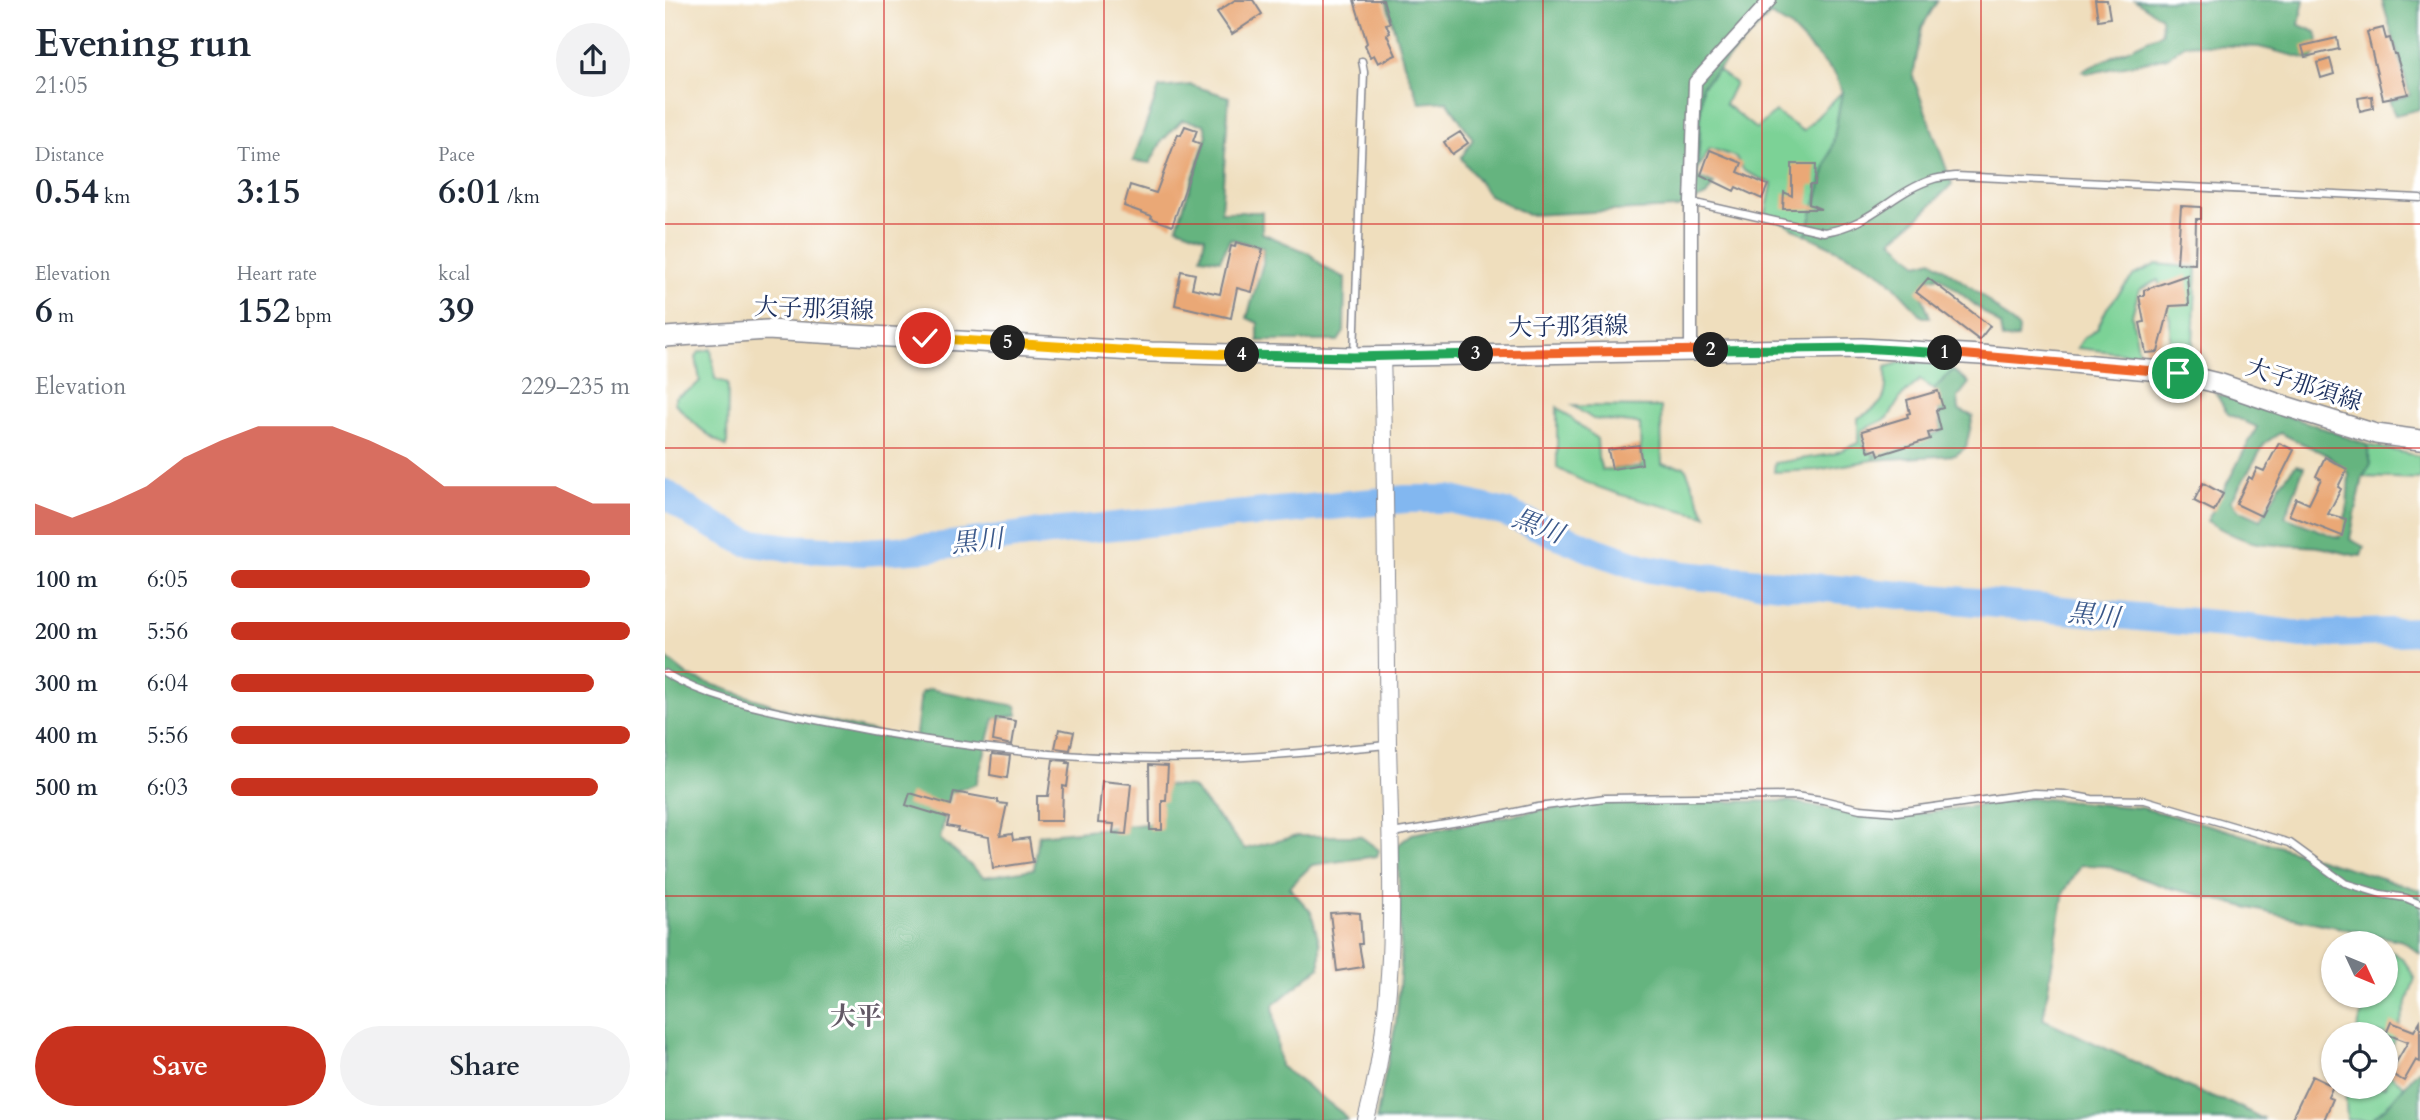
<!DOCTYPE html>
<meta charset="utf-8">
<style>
:root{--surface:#fff;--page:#f2f2f3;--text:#1f2937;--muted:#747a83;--accent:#c8321e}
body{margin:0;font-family:Cardo,"Noto Serif JP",serif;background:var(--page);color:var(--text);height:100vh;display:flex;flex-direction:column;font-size:26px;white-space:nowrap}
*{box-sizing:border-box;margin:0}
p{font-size:23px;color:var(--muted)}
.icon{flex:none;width:38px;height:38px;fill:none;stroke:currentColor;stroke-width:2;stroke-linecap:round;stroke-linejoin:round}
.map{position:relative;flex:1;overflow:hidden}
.sheet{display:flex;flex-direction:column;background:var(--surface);width:665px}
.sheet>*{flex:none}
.needle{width:46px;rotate:134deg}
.tools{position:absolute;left:1656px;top:931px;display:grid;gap:14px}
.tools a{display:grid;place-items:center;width:77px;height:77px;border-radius:50%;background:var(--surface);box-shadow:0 2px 5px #0004;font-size:35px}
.pin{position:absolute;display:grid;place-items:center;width:60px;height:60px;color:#fff;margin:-30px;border:4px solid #fff;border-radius:50%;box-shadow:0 2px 7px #0007}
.km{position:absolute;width:35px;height:35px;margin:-18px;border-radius:50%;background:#222;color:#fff;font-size:19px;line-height:35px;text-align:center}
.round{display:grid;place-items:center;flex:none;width:74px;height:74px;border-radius:37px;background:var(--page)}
.summary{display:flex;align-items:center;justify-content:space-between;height:119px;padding:0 35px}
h1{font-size:38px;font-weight:600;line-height:52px}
.metrics{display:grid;grid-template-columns:repeat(3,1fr);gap:10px;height:119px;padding:7px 35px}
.metrics div{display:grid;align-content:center}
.metrics b{font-size:35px;font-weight:600}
.metrics small{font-size:19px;font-weight:400}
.metrics p{font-size:19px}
.chart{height:196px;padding:14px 35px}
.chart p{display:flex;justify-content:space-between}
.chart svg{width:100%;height:126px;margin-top:7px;fill:var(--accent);opacity:.7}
.primary-button{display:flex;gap:14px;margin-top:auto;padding:14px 35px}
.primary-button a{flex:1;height:80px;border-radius:42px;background:var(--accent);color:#fff;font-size:28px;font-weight:600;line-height:80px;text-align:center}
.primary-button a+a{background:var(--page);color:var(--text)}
ul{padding:0 35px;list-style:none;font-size:23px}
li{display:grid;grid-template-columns:112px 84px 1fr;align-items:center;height:52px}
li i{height:18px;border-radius:9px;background:var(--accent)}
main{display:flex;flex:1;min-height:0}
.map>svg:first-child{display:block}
.green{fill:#7cd296;stroke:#4c807a;stroke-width:2}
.forest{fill:#65b47f;stroke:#40726e;stroke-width:2;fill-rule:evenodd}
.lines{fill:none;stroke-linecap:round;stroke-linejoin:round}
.river{stroke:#82b7f0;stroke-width:28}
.building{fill:#eaa876}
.service-casing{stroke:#85868e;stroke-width:9}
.minor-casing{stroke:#85868e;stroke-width:15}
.tertiary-casing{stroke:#85868e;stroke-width:18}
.primary-casing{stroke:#85868e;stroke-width:22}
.service{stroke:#fff;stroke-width:6}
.minor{stroke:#fff;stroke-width:12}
.tertiary{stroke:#fff;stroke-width:16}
.primary{stroke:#fff;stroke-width:19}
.split-1-casing{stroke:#fff;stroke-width:14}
.split-2-casing{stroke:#fff;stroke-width:14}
.split-3-casing{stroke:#fff;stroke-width:14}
.split-4-casing{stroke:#fff;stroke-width:14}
.split-5-casing{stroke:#fff;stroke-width:14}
.split-6-casing{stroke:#fff;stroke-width:14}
.split-1{stroke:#f0652b;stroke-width:9}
.split-2{stroke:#22a559;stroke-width:9}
.split-3{stroke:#f0652b;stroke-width:9}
.split-4{stroke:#22a559;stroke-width:9}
.split-5{stroke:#f5b400;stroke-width:9}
.split-6{stroke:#f5b400;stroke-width:9}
.grid{fill:none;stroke:#d62828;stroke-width:2;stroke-opacity:0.55}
.labels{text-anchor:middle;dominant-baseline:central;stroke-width:6;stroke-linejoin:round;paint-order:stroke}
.street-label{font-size:24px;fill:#1b2f5e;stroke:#fff}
.water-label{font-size:26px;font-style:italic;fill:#3a588a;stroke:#fff}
.neighbourhood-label{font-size:26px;font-weight:bold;fill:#635966;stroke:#fff}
</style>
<main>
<section class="sheet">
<div class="summary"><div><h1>Evening run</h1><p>21:05</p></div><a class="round"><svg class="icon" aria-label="share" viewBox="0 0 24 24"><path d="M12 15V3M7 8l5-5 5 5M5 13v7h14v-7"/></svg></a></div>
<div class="metrics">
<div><p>Distance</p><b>0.54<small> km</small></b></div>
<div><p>Time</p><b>3:15</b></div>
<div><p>Pace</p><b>6:01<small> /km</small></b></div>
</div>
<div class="metrics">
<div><p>Elevation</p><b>6<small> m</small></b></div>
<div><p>Heart rate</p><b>152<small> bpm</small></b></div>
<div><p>kcal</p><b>39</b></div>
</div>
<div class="chart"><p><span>Elevation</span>229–235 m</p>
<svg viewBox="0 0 160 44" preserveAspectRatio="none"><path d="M0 44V33L10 38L20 33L30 27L40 17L50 11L60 6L70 6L80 6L90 11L100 17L110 27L120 27L130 27L140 27L150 33L160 33V44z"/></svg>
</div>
<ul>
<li><b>100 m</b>6:05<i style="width:90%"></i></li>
<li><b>200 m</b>5:56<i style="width:100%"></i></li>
<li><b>300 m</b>6:04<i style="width:91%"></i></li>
<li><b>400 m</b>5:56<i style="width:100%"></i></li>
<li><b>500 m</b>6:03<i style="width:92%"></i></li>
</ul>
<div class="primary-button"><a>Save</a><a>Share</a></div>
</section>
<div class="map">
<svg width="1755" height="1120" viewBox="0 0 1755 1120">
<rect width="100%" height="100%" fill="#fff"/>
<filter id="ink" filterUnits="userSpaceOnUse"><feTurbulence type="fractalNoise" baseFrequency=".0143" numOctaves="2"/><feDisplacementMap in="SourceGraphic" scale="14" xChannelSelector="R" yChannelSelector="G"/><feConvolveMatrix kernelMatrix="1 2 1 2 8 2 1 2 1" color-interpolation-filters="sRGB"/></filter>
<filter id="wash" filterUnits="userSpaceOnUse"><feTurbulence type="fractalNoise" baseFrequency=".00686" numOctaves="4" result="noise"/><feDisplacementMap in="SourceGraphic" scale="28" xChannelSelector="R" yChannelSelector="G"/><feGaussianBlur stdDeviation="1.57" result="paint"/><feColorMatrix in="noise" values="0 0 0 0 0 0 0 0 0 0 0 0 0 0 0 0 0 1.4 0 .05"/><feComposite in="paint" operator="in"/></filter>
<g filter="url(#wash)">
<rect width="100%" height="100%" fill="#efdebd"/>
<!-- green -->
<path class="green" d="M1053 70 1070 83 1060 104 1091 129 1110 112 1138 131 1177 92 1168 143 1141 235 1101 213 1107 184 1079 171 1071 157 1045 148 1033 168 1037 86Z
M1492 264 1532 268 1527 361 1505 356V319L1493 280 1474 290 1467 315 1474 355 1412 348 1418 339 1432 329 1442 308 1469 275Z
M46 349 50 379 63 383 62 447C41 435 25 421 10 403V397L28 388 35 381 31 357 34 352Z
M1240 361 1277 363 1288 370 1269 389 1255 380 1236 397 1223 418 1197 430 1198 444 1203 452 1210 454 1208 460 1151 470 1109 472 1110 463 1168 454 1193 443V418C1221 404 1222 398 1221 367Z
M908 406 996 407 997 464 1020 467 1041 516C992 504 936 494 892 468V407L932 439 933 457 937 470 976 467 975 424 928 419Z
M1702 445 1755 456V479L1698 477 1706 464Z
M1726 951 1738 959 1750 978 1720 1069V1034H1691L1702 996H1720V952Z
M1720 1071 1740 1086 1722 1106 1705 1120H1682L1680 1087H1720Z"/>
<!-- forest -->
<path class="forest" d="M721 0H1273L1257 27 1248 77 1287 184 1254 217 1227 240 1253 264 1267 260 1314 293 1354 329 1353 338 1337 339 1335 325 1274 276 1264 279 1255 290 1265 317H1258L1220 276 1198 262 1141 235 1168 143 1177 92 1171 75 1125 27 1105 15 1037 86 1032 177 1049 184 1041 196 1013 208 863 215 824 195 796 158 808 139 782 101 755 103 739 64Z
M1470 0H1639L1634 25 1651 32 1655 48 1647 60 1594 47 1521 44 1502 57 1422 74 1417 71 1497 33 1496 17Z
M1717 0H1755V109L1730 115 1724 101 1745 95Z
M526 85 564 97 556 212H597V233L644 253 660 268 680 278 679 332 673 341H593V323L582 318 598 263V247L565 239 555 260 536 257 540 237 512 227 542 135 539 124 517 120 497 141 485 163 468 161 494 88Z
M1288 370 1304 383 1293 397 1294 410 1308 416 1301 447 1291 455 1208 460 1210 454C1233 448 1254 439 1276 431L1273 396 1269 389Z
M1551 394 1647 424 1702 445 1706 464 1698 477 1685 539 1699 547 1696 556C1681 555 1668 549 1653 547 1633 545 1612 546 1592 543 1575 540 1557 530 1542 521L1592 427 1563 414ZM1615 433 1662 455 1684 474 1682 511 1674 538 1620 517 1639 467 1631 465 1615 484 1596 520 1574 510 1566 501 1600 443Z
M0 657 25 677 129 712 250 742 256 693 265 689 351 706 353 715 329 719 311 784 285 793 275 839 319 877 369 869 374 835 490 823 498 785 527 787 580 849 632 836H695L714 850 712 856 647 865 624 887 646 912 655 945V967L608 1005 615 1066 677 1113 682 1120H0Z
M1369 798 1477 808 1548 826 1755 890V954L1738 941 1605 913 1501 887 1442 866 1416 865 1399 892 1378 1019 1523 1087 1551 1099 1565 1102 1600 1120H711L731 1023 736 965 733 845 747 834 875 810 932 803 1123 801 1200 816 1242 815Z
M1753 1070H1755V1120H1705L1722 1106Z"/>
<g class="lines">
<!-- river -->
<path class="river" d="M0 493 31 516 81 542 125 548 199 552 263 548 364 534 741 499H784L841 513 931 551 979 568 1019 575 1571 626 1636 635 1755 631"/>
</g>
<g id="blocks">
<!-- building -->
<path class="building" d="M570 0H588L597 14 567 34 552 12Z
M689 0H718L725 23 721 24 725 33 722 35 731 55 713 63 709 55 705 57 700 45 702 43Z
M1430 0H1442L1445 18 1433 20Z
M1718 28 1721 39 1725 38 1729 54H1731L1743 94 1718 99 1702 32Z
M1672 38 1674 49 1640 57 1637 46Z
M1665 59 1669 74 1656 78 1652 63Z
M1707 96 1708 108 1695 111 1693 98Z
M520 126 532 130 528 141 536 144 507 226 486 218 487 216 459 206 465 185 491 193 513 134 516 135Z
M795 132 803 143 787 154 779 142Z
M1045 150 1077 163 1073 172 1103 185 1097 199 1071 187 1069 191 1036 175Z
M1127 164H1151L1150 185H1145L1144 204 1156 209H1118L1119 192 1127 196Z
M1516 206 1536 207V219H1531L1530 264 1512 263Z
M571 242 598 249 587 292 572 288 566 318 510 305 516 271 530 274 527 288 555 294 566 246 570 247Z
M1522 275 1524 305 1505 306 1493 352 1481 353 1475 323 1479 322 1474 296H1479V290Z
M1263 278 1325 326 1314 340 1251 292Z
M1273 391 1278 408 1271 410 1276 430 1263 433 1265 439 1214 455 1212 449 1204 452 1197 431 1243 417 1242 414 1245 413 1242 400Z
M1614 443 1629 450 1596 516 1571 504 1584 477 1587 479 1592 468 1599 471Z
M974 445 977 464 947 469 943 450Z
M1660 457 1682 469 1673 487 1676 489 1663 514 1681 519 1677 536 1624 515 1631 498 1644 504 1656 479 1651 476Z
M1538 483 1558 494 1549 511 1529 501Z
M331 718 351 721 347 745 328 741Z
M394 729 409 732 405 750 390 748Z
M327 754 345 756 342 778 325 775Z
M388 760 403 761 402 763H405L402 787 398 786 397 821H372V796H383Z
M484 765 503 766 501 801H497V830H485Z
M437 781 466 784 461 834 448 833 449 824 433 823Z
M289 792 333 800V803L342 804 335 836 347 834 348 840 364 838 368 862 328 868 324 837 292 831 293 828 282 826 284 818 241 805 245 793 286 805Z
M682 912 695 913 697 944H694L698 967 672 971 665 913Z
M1755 1021V1062L1751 1060 1739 1081 1725 1073 1743 1042 1721 1034 1726 1022 1749 1031Z
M1647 1076 1668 1086 1663 1097 1668 1099 1659 1120H1626Z"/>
</g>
</g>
<g filter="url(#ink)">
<use href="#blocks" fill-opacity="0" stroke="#85868e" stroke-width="2"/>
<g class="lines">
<!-- service casing -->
<g class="service-casing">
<path id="service" d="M1026 202 1159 232C1206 226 1228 191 1269 179 1276 177 1284 177 1291 176L1755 198
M689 355 699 72 697 61
M0 673C46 701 104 710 156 721 286 748 419 762 552 758 609 757 665 750 722 745
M727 833 836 815 873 807 940 798 1130 796 1158 800 1195 809 1232 812 1369 793 1399 794 1427 799 1480 800 1625 843 1680 883 1716 894 1741 898 1755 904"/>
</g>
<!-- minor casing -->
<g class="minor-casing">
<path id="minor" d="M1026 350V202L1030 82 1105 0"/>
</g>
<!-- tertiary casing -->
<g class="tertiary-casing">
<path id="tertiary" d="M701 1120C735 998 726 870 723 744 721 615 721 485 717 356"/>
</g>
<!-- primary casing -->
<g class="primary-casing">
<path id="primary" d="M0 337 102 330 486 352 689 357 1196 348 1316 355 1507 372 1556 384 1620 406 1711 434 1755 440"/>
</g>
<!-- service -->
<use href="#service" class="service"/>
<!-- minor -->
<use href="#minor" class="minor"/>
<!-- tertiary -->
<use href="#tertiary" class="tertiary"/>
<!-- primary -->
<use href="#primary" class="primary"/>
</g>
</g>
<g class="lines" filter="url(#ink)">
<!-- split-1 casing -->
<g class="split-1-casing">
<path id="split-1" d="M1280 353 1513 373"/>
</g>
<!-- split-2 casing -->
<g class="split-2-casing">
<path id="split-2" d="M1046 350 1196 348 1280 353"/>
</g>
<!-- split-3 casing -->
<g class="split-3-casing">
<path id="split-3" d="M811 354 1046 350"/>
</g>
<!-- split-4 casing -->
<g class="split-4-casing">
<path id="split-4" d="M577 355 689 357 811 354"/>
</g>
<!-- split-5 casing -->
<g class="split-5-casing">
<path id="split-5" d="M343 343 486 352 577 355"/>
</g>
<!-- split-6 casing -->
<g class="split-6-casing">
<path id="split-6" d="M260 338 343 343"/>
</g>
<!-- split-1 -->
<use href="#split-1" class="split-1"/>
<!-- split-2 -->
<use href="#split-2" class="split-2"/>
<!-- split-3 -->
<use href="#split-3" class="split-3"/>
<!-- split-4 -->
<use href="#split-4" class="split-4"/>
<!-- split-5 -->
<use href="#split-5" class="split-5"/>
<!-- split-6 -->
<use href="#split-6" class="split-6"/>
</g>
<!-- grid -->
<path class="grid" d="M219 0V1120M439 0V1120M658 0V1120M878 0V1120M1097 0V1120M1316 0V1120M1536 0V1120M0 224H1755M0 448H1755M0 672H1755M0 896H1755"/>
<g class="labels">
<!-- street labels -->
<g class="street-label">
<text transform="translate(149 309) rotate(2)">大子那須線</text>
<text transform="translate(903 327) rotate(-1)">大子那須線</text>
<text transform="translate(1639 385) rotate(18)">大子那須線</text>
</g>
<!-- water labels -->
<g class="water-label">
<text transform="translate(873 526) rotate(21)">黒川</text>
<text transform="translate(312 541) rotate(-6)">黒川</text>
<text transform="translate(1429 615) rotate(6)">黒川</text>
</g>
<!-- neighbourhood labels -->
<g class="neighbourhood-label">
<text x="191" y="1016">大平</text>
</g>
</g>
</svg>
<div class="tools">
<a><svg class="needle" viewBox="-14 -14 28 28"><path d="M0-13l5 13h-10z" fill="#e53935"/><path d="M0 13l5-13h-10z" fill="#747a83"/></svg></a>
<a><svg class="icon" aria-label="locate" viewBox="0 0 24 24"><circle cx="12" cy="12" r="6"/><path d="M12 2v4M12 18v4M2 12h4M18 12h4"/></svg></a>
</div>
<div class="pin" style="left:1513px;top:373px;background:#1e9e55"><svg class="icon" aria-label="arrive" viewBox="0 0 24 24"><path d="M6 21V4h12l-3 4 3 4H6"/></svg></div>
<div class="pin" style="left:260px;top:338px;background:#d93025"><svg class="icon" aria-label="check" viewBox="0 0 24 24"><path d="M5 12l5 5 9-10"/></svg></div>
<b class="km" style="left:1280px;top:353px">1</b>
<b class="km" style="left:1046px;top:350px">2</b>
<b class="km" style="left:811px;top:354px">3</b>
<b class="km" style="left:577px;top:355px">4</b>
<b class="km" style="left:343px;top:343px">5</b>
</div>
</main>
